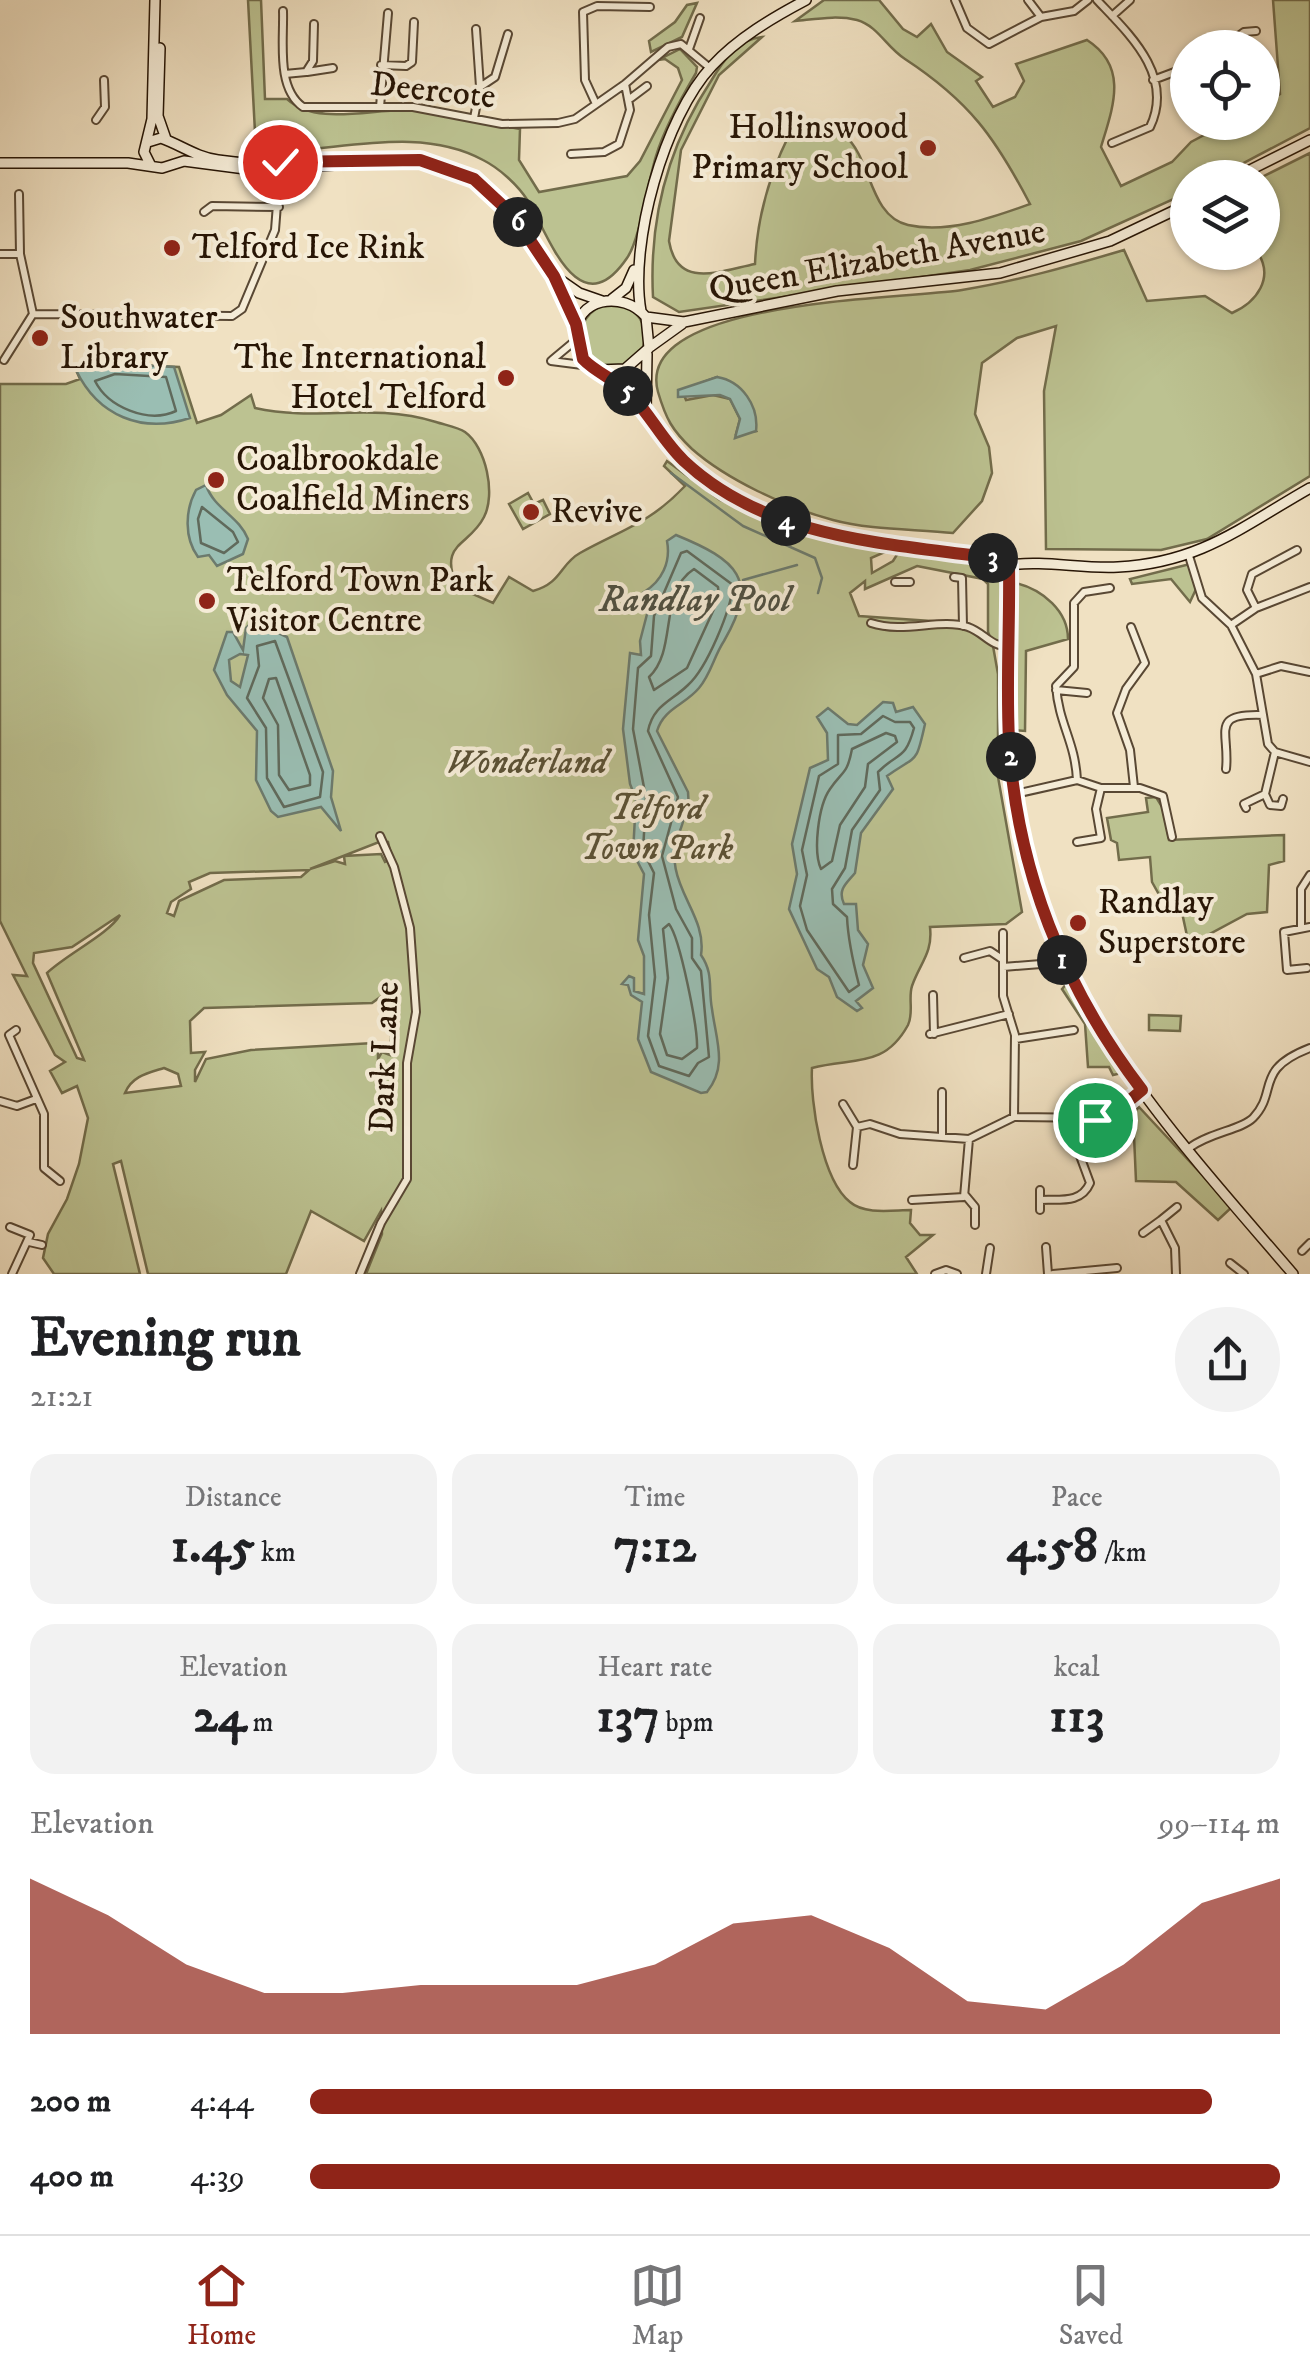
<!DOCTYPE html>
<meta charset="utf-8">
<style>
:root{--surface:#fff;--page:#f2f2f2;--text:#202124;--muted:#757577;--line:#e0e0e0;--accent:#8f2418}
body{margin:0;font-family:"IM FELL DW Pica",serif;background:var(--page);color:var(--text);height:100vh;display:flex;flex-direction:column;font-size:38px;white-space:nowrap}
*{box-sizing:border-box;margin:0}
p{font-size:32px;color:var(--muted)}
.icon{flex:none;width:55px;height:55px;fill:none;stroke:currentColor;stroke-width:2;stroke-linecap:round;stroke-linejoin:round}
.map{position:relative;height:1274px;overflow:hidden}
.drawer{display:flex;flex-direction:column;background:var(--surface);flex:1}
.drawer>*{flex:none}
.fabs{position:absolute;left:1170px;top:30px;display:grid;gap:20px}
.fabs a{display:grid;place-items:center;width:110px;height:110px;border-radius:50%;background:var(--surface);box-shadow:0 2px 8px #0004;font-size:50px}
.pin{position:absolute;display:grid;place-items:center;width:85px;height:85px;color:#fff;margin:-42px;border:5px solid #fff;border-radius:50%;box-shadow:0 2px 10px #0007}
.km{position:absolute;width:50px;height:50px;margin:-25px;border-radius:50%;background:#222;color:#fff;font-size:28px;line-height:50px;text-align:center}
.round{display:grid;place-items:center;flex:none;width:105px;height:105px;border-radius:52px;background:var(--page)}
.headline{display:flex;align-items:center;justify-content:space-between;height:170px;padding:0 30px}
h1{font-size:55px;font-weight:700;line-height:75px}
.figures{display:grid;grid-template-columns:repeat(3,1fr);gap:15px;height:170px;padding:10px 30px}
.figures div{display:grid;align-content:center;border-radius:25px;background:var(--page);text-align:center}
.figures b{font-size:50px;font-weight:700}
.figures small{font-size:28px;font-weight:400}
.figures p{font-size:28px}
.chart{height:280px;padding:20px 30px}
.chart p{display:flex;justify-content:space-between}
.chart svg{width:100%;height:180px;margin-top:10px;fill:var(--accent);opacity:.7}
ul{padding:0 30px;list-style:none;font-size:32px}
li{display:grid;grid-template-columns:160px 120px 1fr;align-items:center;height:75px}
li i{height:25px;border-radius:12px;background:var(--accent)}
.tabs{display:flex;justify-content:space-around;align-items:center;height:140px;border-top:2px solid var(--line);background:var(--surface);font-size:28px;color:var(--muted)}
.tabs a{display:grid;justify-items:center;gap:5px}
.tabs .selected{color:var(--accent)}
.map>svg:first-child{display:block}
.green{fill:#bcc291;stroke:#726c4b;stroke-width:2.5;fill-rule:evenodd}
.water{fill:#9abeb3;stroke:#6c7a6d;stroke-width:2.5;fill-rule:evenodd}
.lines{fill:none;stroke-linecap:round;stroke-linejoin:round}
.shore{stroke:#606a5c;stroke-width:2.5}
.stream{stroke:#6c7a6d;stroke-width:2.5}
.street-casing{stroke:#594834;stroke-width:10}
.secondary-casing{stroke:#271505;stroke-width:12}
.street{stroke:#f5ecd7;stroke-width:6}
.secondary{stroke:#f5ecd7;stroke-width:9}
.route-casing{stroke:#fff;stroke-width:20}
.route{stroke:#8f2418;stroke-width:12}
.poi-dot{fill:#8f2418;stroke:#f5ecd7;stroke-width:4}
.labels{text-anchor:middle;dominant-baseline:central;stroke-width:8;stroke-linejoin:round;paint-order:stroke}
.street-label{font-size:35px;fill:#271505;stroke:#f5ecd7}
.poi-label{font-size:35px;fill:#271505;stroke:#f5ecd7;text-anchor:start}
.park-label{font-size:35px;font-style:italic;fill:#5b5236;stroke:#f5ecd7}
.water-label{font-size:38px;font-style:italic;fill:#4f5042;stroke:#f5ecd7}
</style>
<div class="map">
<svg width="1310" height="1274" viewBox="0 0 1310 1274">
<rect width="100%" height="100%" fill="#f0e1c2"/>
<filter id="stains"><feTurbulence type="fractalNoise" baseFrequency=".002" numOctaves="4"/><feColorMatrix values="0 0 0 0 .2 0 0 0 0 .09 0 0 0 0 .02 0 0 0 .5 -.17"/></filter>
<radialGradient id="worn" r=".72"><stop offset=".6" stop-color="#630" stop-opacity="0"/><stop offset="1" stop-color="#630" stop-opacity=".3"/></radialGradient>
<!-- green -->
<path class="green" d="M248 0H261L265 99H287C319 128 378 106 418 111 452 115 486 123 520 129L519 160 539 192 627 176 640 161 682 80 678 68 665 59 658 60 680 49 697 67 696 73C680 100 665 127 656 156 648 181 640 240 627 258 578 330 547 231 528 201 518 185 499 168 483 160 428 130 361 145 303 150L288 148 271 130 255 132Z
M824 0H879L903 29 917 37 931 24 947 52 982 77 976 81 993 107 1015 97 1024 81 1016 64 1087 40C1129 67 1113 107 1101 147L1121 186 1172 162 1191 142 1227 123 1262 122 1263 104 1280 94 1273 0H1310V128L1217 177 1188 178 1187 193 1081 241 970 270 679 312 653 297C649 219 668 146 711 81 723 61 737 39 762 37L719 75 681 150 669 241C677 290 720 271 755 264 757 219 770 173 790 133 882 101 852 212 908 225 948 234 994 217 1030 204 995 137 969 101 905 59 887 48 878 26 857 20 837 15 816 19 795 21Z
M697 3 682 37 651 52 649 41 675 22 687 5Z
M1310 153V476L1207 539 1161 550 1046 549 1044 391 1056 326 1017 338 982 363 975 414 989 447 992 473 982 501 953 533C914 529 870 530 833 520 787 508 726 479 692 449 672 430 666 419 658 392 632 298 909 299 962 290 1017 281 1070 266 1124 250L1147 301 1205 296 1232 313C1257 302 1274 278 1258 253L1262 252V177ZM717 377 756 431 736 434 740 419 730 399 713 395 686 400 682 390Z
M581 336a32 32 0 1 1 64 0a32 32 0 1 1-64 0Z
M114 364 179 367 197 423 221 415 251 395 255 408C319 422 370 402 436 422 445 425 458 427 465 432 486 447 496 494 484 517 469 547 438 542 457 587L493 603 509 577 533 591C562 583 560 564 580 553 623 529 649 524 685 486L664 466 667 461 720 500 795 529 887 551 871 558 872 573 893 561 898 553 1001 568 1000 645 993 646 998 674V777L1022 912 1006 924 930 927C933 953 920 963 912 986 908 998 914 1013 908 1025 884 1069 853 1057 812 1068 810 1102 822 1180 850 1202 865 1215 893 1210 911 1210L910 1223 920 1235H933L906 1257 917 1274H366L382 1234 381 1211 364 1241 311 1211 286 1274H148L121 1161 113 1164 140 1274H54L43 1258 48 1234 67 1199 79 1164 88 1118 77 1086 62 1093 50 1071 65 1062 55 1055 13 975 27 976 0 921V384H66L80 379 76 370ZM917 566 983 579 988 584V632L993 644 960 623 859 616 850 593 865 581V589ZM379 842H388L392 859 385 862 381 854 344 856 345 864 335 861 310 869ZM309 870 301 877 224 880 179 901 174 916 167 913 171 902 191 889 189 882 210 873ZM120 915C109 934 67 954 47 973L84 1060 77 1058 33 963 34 953 72 947ZM394 987 390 1055 382 1052 378 1059V1044L374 1043 251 1050 206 1059 195 1082V1070L205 1052 191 1053 190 1021 204 1008 372 1003ZM164 1068 178 1074 181 1086 125 1093C132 1076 148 1073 164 1068Z
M528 493 534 504 543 500 550 514 523 529 509 504Z
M1190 564 1197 587 1190 602 1171 579 1132 584 1130 579Z
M1016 583C1043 590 1068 611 1068 639L1026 651 1025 731 1014 730Z
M1156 797 1164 810 1169 840 1284 835V861L1269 865 1267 912 1247 914 1189 945 1181 908 1166 907 1152 882 1150 857 1119 860 1117 843 1111 840 1107 818 1148 812 1146 798Z
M1069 981 1122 1073 1113 1075 1109 1067H1088L1085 1024 1062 989Z
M1149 1015 1181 1016 1180 1031 1149 1030Z
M1139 1107 1232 1207 1218 1220 1176 1182 1136 1181 1133 1113Z"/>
<!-- water -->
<path class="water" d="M114 364 174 367 190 418C142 434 98 416 76 370Z
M717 377C742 381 759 406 756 431L735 438 740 419 730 399 720 395 678 397V390Z
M206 485C214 509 239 516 248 539L243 554 217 566 209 555 198 557C184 538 185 510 196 490Z
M676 535C737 560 760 579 724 641 714 656 711 674 699 688 685 705 664 708 657 731L688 792 689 809C680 815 686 817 681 828 657 882 708 910 701 955 714 974 708 988 712 1009 716 1040 728 1066 707 1092L701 1093 651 1072 638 1039 642 1002 631 995 628 985 622 984 629 976 634 978V991L644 994V956L638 940 644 874 633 853 636 799 630 784 623 729 630 653 641 655 640 641 652 595 644 592C662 581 671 562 667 541Z
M252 622 261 633 266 627 287 637 333 771 331 797 341 831 321 807 278 817 271 811 256 780 257 731 227 695 214 670 227 632H233L243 650 246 628ZM240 654 248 655 240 687 231 681 229 660Z
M883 702 893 703 896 712 913 707 925 724C916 765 918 754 887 776L893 789 861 833 855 873C847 883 837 889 844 904H856L858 930 868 944 863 965 873 988 856 1001 862 1008 857 1011 837 997 829 977 817 969 789 909 797 874 792 844 810 768 828 760 827 733 817 717 828 708 848 724 857 725Z"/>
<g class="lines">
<!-- shore -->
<path class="shore" d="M115 374 166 377 176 411C148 424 108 407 95 381Z
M202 507 233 532 238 542 224 553 201 543 198 519Z
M687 551 733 585C731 610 707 668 688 685 672 701 653 705 648 731L678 797 662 856 676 909 692 938V958L701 971 709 1057 698 1063 689 1076 659 1066 648 1036 655 977 649 915 654 873 643 851 646 798 633 729 638 668 651 656 654 616 681 553Z
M694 569 718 587 719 598 687 668 654 690 649 677C678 650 658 592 694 569Z
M275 641 323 772 320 797 284 807 267 778 266 728 247 698 259 666 257 646Z
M276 678 310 775V785L289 790 279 775 278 725 263 698 269 679Z
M883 716 895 722H910L914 728C905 761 899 751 878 772L880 790 852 830 845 868 832 889 833 904 847 917C848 940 853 962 859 985L849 992 807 930 800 906 807 875 802 850 819 776 838 764V735L861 734Z
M886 733 895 736 897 742 868 764 865 787 840 825 832 861 821 869C813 852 818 806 830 789 843 770 847 775 852 749Z
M669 924C680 938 698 1028 697 1048L682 1059 667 1055 660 1034 668 978 663 929Z"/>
<!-- stream -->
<path class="stream" d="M671 473 743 526 815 558 822 578 818 593
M743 580 797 565"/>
<!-- street casing -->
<g class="street-casing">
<path id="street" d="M955 0 967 28 989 44 1041 17 1074 11 1088 0
M1028 0 1041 17
M1097 0C1128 33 1175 75 1150 127L1112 143
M283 11C284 41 276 88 303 107H413L502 124 558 123 575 119 625 84 668 47 681 44 710 68
M1112 16 1130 0
M476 29 480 87
M1222 48 1244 32 1256 31
M689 49 700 18
M381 65 406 66 412 62 414 22
M307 72 333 68
M285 74 306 72 313 61 314 24
M1153 80 1188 67
M631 98 647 86
M596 104 585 80 583 12 597 6 650 7
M380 107 388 13
M474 118 480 87 495 77 508 34
M96 120 105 107 104 80
M571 154 604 152 619 144 630 110 625 84
M19 194 20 254 33 314 232 316 242 309 275 230 280 166
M204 212 212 206 279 207
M0 254H20
M4 360 33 314
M552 360 576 340
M551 361 590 366
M1189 556 1202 598 1231 625 1256 674 1268 744 1275 752 1310 762
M954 577 962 578 963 626
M895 582H910
M1256 608 1247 590 1252 574 1297 550
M871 623C904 634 940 618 968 627 985 633 989 646 1010 647
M1231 625 1256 608 1310 587
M1131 627 1145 663 1126 689 1117 713 1130 750 1134 787
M1256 674 1281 666 1310 672
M1056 690 1087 693
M1275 752 1265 794 1270 805 1281 806 1283 799
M1226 769C1230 732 1209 713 1263 715
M1077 780C1075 741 1059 725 1056 686L1074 667V603L1084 592 1110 588
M1015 794 1077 780 1101 788H1140L1163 796 1172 837
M1246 808 1244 804 1265 794
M1077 842 1101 838 1096 809 1101 788
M1301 927V889L1310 875
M1003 933V996L1015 1035 1014 1117
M964 958 990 951 1002 959
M1003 967 1041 964
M1307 968 1287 970 1284 932 1310 927
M933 995 934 1034
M16 1030 9 1035 44 1114V1168L60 1181
M930 1034 1009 1014
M1015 1039 1074 1030
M0 1101 17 1106 36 1099
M843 1104 857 1127 853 1165
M857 1127 870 1124 900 1134 969 1139 1014 1117 1101 1118 1142 1091
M942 1135V1092
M1189 1148C1210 1132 1241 1130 1253 1118 1279 1091 1253 1070 1310 1048
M965 1195 975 1207V1225
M912 1200 964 1197 969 1139
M1040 1200C1060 1199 1081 1204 1090 1183L1076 1145 1077 1120
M1040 1210V1190
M1161 1220 1177 1207
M10 1227 30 1235 12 1274
M1143 1233 1161 1220 1175 1248 1176 1274
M29 1242 42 1245
M1046 1247 1048 1274
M1302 1251 1310 1243
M1230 1263 1244 1274
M360 1274 381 1223 407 1179V1063L416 1012 410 928 394 867 380 836
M935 1274 946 1270 957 1274
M986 1274 990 1248
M1053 1274 1117 1268"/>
</g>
<!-- secondary casing -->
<g class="secondary-casing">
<path id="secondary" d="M160 48 158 116 166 139
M148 142 161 138C181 145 196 157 218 160 341 179 443 112 528 237 547 265 564 292 576 324
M0 163H128L162 168 184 161 261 171 334 165
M150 164 144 152 152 119 155 0
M1234 178 1310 140
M556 277 579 293 602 301
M612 299 626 288 634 270
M641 311C629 244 664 117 712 66 738 38 772 18 806 0
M646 317 684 322 837 291 1000 273 1110 241 1188 204
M650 347 682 324
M598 370 625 369 649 348 646 317C624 290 573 297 576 338 578 369 614 375 632 396 651 416 663 441 684 461 768 539 886 543 993 558L1009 565C1044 560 1082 569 1118 567 1200 563 1243 526 1310 488
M646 410 647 354
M1009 565C1011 654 1004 744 1020 832 1052 1007 1181 1143 1293 1274"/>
</g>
<!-- street -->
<use href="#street" class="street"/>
<!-- secondary -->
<use href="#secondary" class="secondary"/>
</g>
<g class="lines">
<!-- route casing -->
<g class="route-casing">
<path id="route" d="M280 162 420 160 474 179 514 216 554 276 576 324 583 359C597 374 618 380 632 396 651 416 663 441 684 461 767 539 886 543 993 558L1009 565C1010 623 1006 682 1009 740 1016 869 1064 988 1142 1090L1118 1110 1095 1120"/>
</g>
<!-- route -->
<use href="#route" class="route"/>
</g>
<!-- markers -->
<g class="poi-dot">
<circle cx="928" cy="148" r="10"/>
<circle cx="172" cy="248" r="10"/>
<circle cx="40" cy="338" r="10"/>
<circle cx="506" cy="378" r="10"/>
<circle cx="216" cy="480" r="10"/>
<circle cx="531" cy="512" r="10"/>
<circle cx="207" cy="601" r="10"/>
<circle cx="1078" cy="923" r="10"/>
</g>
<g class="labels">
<!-- street labels -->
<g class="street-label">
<text transform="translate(433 91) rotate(6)">Deercote</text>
<text transform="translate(877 261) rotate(-10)">Queen Elizabeth Avenue</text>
<text transform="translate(385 1057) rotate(-88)">Dark Lane</text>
</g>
<!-- poi labels -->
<g class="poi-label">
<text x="908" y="128" text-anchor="end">Hollinswood<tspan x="908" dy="40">Primary School</tspan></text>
<text x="192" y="248">Telford Ice Rink</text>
<text x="60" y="318">Southwater<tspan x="60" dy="40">Library</tspan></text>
<text x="486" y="358" text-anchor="end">The International<tspan x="486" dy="40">Hotel Telford</tspan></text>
<text x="236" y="460">Coalbrookdale<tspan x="236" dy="40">Coalfield Miners</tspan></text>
<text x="551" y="512">Revive</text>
<text x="227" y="581">Telford Town Park<tspan x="227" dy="40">Visitor Centre</tspan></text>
<text x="1098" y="903">Randlay<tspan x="1098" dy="40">Superstore</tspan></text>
</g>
<!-- park labels -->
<g class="park-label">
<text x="527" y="763">Wonderland</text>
<text x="657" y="809">Telford<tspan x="657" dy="40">Town Park</tspan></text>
</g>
<!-- water labels -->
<g class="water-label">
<text x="695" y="600">Randlay Pool</text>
</g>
</g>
<rect width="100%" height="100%" filter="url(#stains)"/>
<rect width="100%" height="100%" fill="url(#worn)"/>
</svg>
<div class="fabs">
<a><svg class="icon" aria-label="locate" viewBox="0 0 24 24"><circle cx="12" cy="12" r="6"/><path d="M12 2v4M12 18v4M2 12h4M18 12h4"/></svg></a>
<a><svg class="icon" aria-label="layers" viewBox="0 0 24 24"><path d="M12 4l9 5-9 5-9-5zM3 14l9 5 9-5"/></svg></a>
</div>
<div class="pin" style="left:1095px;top:1120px;background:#1e9e55"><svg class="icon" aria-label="arrive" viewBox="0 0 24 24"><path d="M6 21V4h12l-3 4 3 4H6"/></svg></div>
<div class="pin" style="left:280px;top:162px;background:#d93025"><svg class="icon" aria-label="check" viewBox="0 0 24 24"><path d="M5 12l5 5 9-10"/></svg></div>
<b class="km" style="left:1062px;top:960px">1</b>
<b class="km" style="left:1011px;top:757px">2</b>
<b class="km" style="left:993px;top:558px">3</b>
<b class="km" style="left:786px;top:521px">4</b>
<b class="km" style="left:628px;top:391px">5</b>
<b class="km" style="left:518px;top:222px">6</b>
</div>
<section class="drawer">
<div class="headline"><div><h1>Evening run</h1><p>21:21</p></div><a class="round"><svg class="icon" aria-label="share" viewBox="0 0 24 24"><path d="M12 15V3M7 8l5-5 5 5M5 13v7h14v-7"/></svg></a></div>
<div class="figures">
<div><p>Distance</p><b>1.45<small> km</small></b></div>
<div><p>Time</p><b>7:12</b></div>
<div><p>Pace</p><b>4:58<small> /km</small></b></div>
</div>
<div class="figures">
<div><p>Elevation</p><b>24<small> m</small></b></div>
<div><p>Heart rate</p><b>137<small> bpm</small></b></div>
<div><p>kcal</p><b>113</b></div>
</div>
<div class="chart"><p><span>Elevation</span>99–114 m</p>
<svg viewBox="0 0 160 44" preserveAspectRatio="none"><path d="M0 44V6L10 15L20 27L30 34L40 34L50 32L60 32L70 32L80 27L90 17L100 15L110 23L120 36L130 38L140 27L150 12L160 6V44z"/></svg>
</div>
<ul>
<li><b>200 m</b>4:44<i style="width:93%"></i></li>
<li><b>400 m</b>4:39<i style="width:100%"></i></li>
</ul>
</section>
<nav class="tabs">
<a class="selected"><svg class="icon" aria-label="home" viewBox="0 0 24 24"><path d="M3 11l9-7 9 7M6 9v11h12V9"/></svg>Home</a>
<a><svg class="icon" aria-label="map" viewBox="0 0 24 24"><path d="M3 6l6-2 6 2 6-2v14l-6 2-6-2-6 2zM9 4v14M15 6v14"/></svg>Map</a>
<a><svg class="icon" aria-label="saved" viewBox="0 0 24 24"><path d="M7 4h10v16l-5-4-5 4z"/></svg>Saved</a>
</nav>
